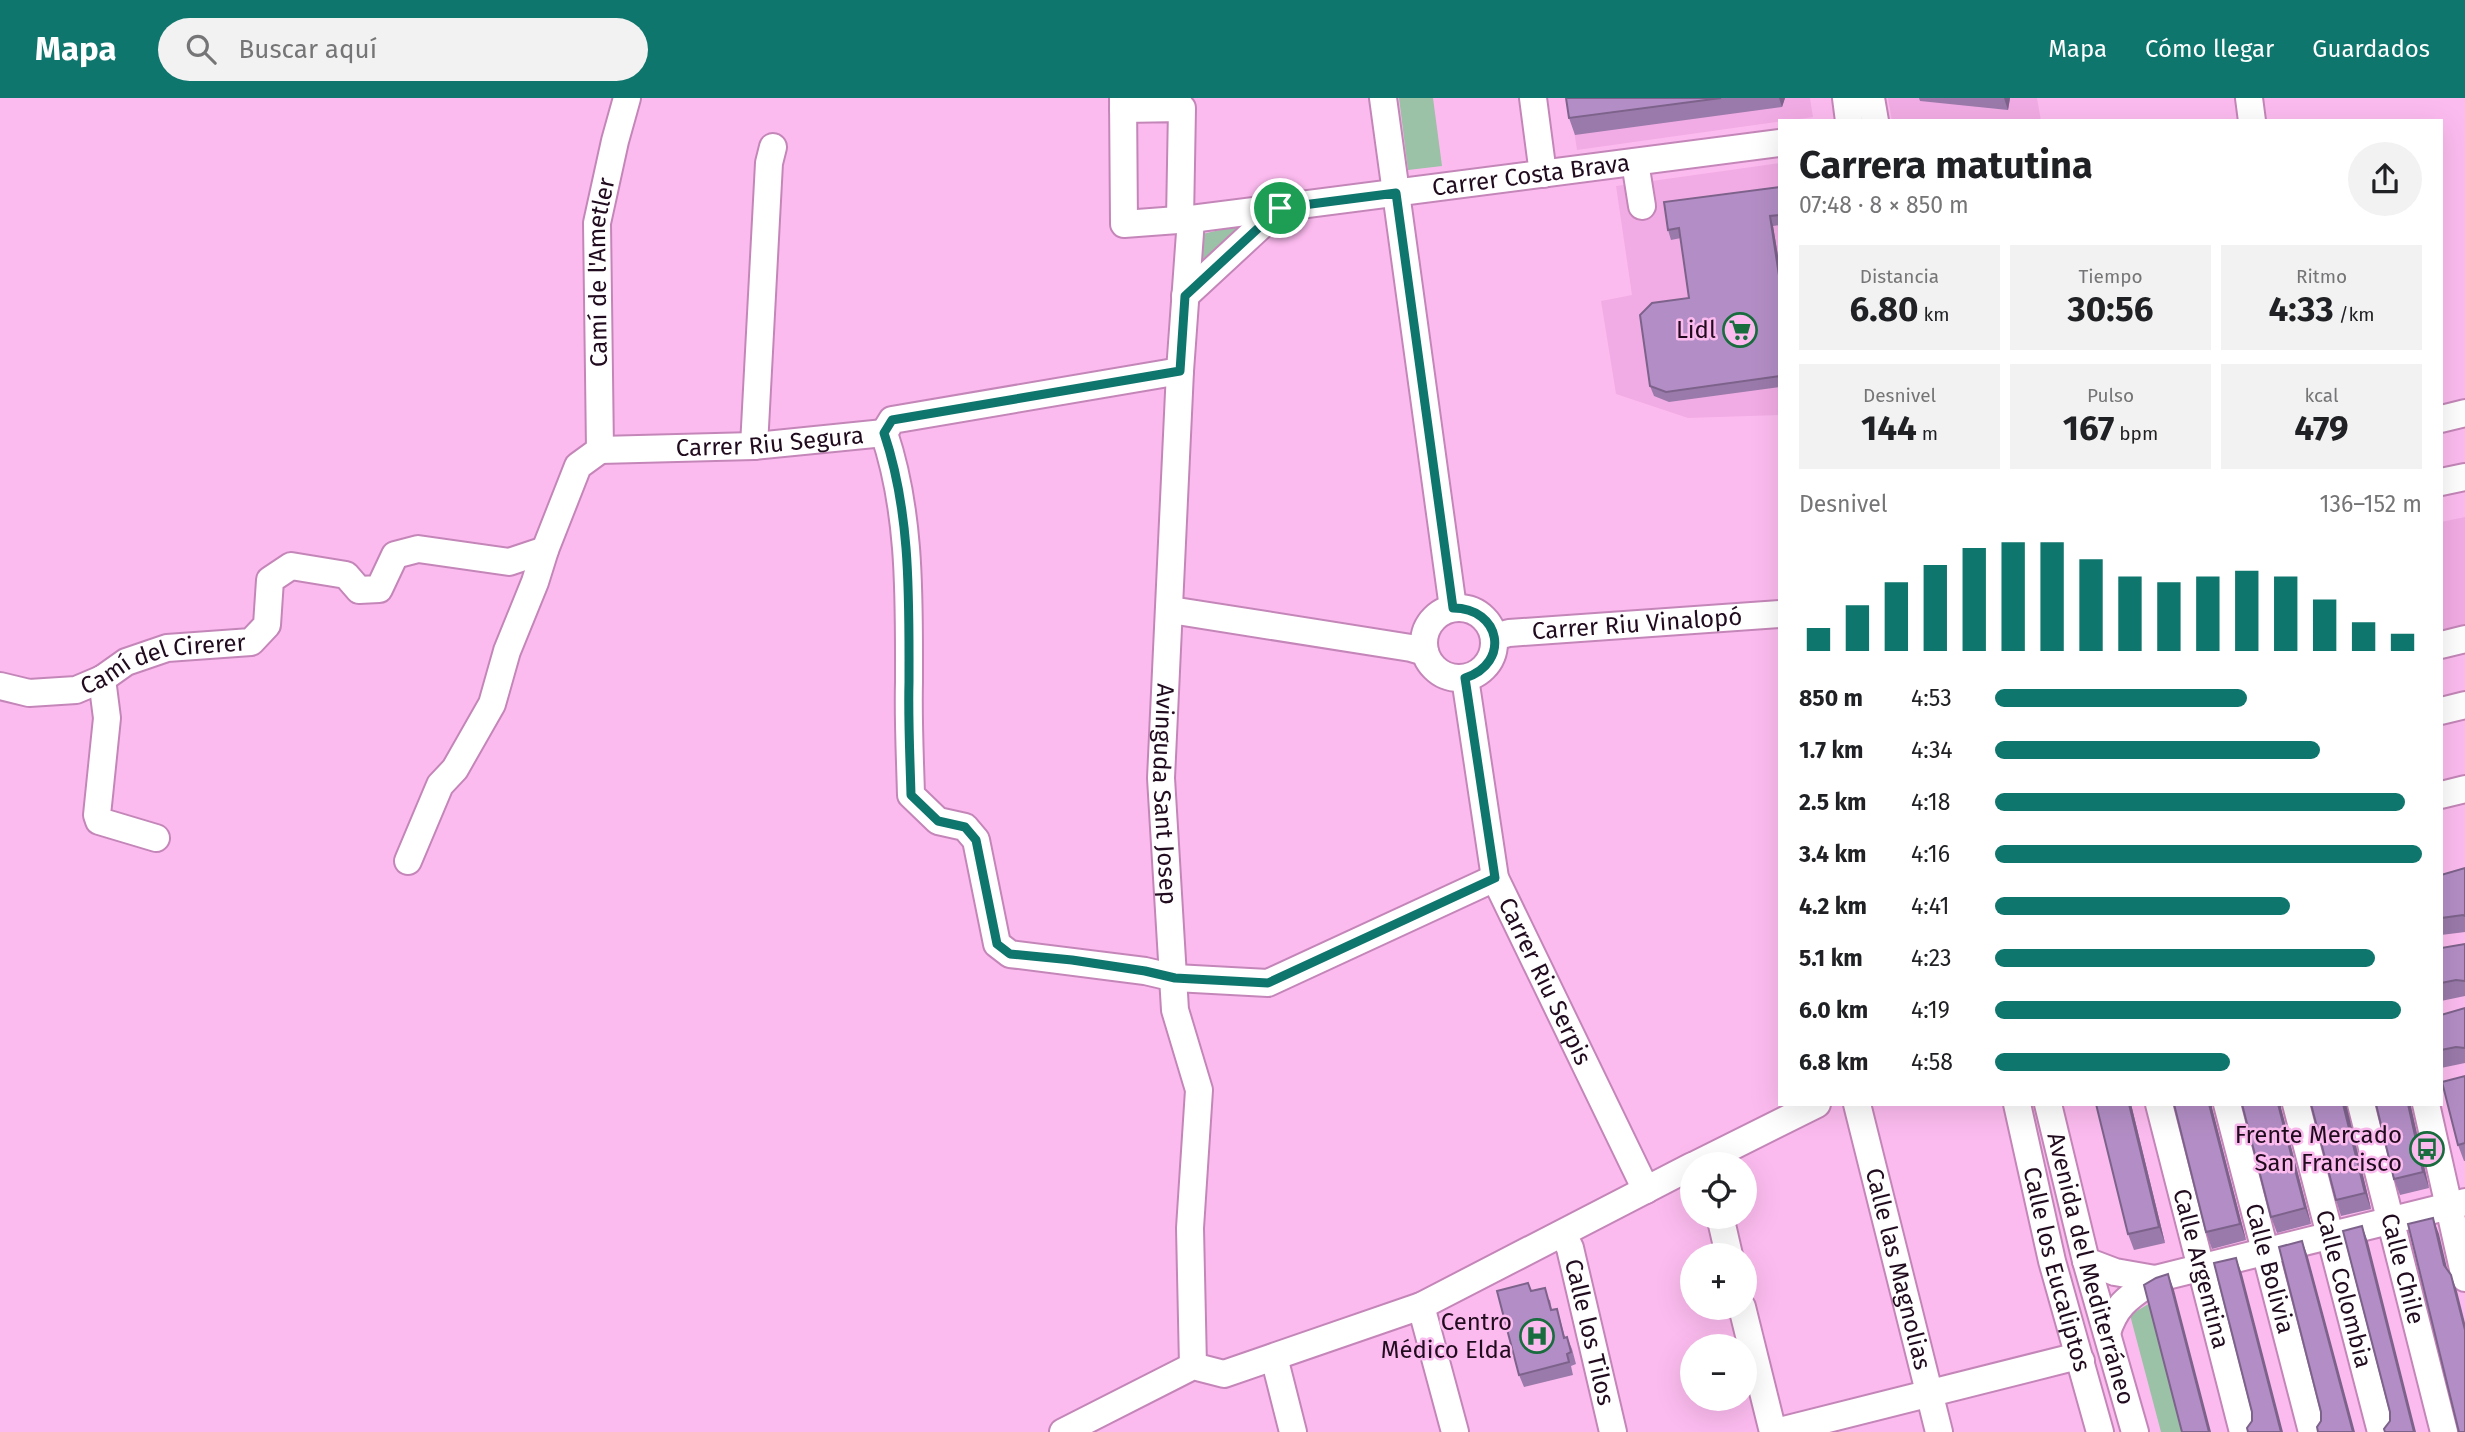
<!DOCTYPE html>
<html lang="es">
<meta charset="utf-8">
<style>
:root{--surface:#fff;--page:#f2f2f2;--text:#202124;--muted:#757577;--accent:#0f766e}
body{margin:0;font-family:"Fira Sans",sans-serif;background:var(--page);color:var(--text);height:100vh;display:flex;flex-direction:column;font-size:26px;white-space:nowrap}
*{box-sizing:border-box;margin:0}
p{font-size:23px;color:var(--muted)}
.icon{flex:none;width:38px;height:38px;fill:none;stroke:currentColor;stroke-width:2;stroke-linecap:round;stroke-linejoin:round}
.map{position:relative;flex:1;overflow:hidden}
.sheet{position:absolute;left:1778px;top:21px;width:665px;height:987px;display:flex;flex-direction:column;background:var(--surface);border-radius:0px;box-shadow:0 7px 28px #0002}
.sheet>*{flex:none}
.fabs{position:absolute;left:1680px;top:1054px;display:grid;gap:14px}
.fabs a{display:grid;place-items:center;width:77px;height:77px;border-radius:50%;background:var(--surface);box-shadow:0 7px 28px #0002;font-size:35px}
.pin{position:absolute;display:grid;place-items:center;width:60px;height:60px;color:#fff;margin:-30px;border:4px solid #fff;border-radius:50%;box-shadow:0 2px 7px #0007}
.round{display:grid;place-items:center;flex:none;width:74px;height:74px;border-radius:37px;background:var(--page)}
.headline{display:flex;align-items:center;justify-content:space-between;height:119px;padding:0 21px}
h1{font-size:38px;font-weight:700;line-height:52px}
.figures{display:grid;grid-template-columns:repeat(3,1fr);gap:10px;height:119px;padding:7px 21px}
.figures div{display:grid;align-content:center;border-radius:0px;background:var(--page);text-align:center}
.figures b{font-size:35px;font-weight:700}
.figures small{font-size:19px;font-weight:400}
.figures p{font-size:19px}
.chart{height:196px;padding:14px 21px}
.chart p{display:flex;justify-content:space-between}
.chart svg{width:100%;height:126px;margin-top:7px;stroke:var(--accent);stroke-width:6}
ul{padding:0 21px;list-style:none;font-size:23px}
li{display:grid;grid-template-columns:112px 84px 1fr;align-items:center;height:52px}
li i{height:18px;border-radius:9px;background:var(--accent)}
header{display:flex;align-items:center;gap:42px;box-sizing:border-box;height:98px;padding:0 35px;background:var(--accent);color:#fff}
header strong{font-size:33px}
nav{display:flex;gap:38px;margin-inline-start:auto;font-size:24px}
.search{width:490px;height:63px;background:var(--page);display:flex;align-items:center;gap:18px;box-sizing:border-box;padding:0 24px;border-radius:38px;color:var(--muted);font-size:26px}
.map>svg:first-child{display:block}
.built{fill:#f2ace5}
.green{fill:#9bc1a6}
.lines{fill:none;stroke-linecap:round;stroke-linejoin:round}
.minor-casing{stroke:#c486b8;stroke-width:30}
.minor{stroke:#fff;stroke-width:26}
.wall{fill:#9a7aaa}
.shaded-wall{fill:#7d638b}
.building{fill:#b38ec6;stroke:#7d638b;stroke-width:2}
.route-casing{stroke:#fff;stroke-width:14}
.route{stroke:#0f766e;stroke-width:9}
.labels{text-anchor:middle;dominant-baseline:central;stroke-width:5;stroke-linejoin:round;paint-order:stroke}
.street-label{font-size:24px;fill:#210b1e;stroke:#fcbbef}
.poi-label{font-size:24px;fill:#210b1e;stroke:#fcbbef;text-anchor:end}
</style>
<header>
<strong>Mapa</strong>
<div class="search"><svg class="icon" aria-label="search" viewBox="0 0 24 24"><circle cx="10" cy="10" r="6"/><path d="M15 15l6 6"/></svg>Buscar aquí</div>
<nav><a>Mapa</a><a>Cómo llegar</a><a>Guardados</a></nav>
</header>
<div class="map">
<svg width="2465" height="1334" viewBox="0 0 2465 1334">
<rect width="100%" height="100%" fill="#fcbbef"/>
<!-- built -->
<path class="built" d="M1569 0H1810L1813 19 1577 52Z
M1888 0H2037L2041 23H1892Z
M1780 65V317L1688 320 1616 296 1601 203 1632 197 1616 88Z
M2465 419V540L2441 546V424Z"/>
<!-- green -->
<path class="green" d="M1399 0H1433L1442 68 1408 72Z
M1250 125 1198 178V137Z
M2150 1205 2182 1334H2161L2130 1217Z"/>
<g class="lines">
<!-- minor casing -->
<g class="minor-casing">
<g id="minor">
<path id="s1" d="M1123 0 1124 126 1191 121 1780 45"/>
<path d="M1383 0 1453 510"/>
<path d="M1533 0 1543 76"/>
<path d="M1846 0 1849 23"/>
<path d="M1871 0 1875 23"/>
<path d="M2249 0 2252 23"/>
<path d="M1123 11 1182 10 1180 122"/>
<path d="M1635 64 1642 108"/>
<path id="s2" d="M1191 121 1180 273 1161 680 1175 912 1199 992 1190 1130 1193 1268"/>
<path d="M1185 198 1280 110"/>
<path d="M2441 321 2465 315"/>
<path d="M884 335C911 415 909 501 909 584 908 622 910 659 911 697L938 723 965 729 976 742 997 846 1010 856 1145 873 1175 880 1268 885 1495 780"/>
<path d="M884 335 892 322 1180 273"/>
<path d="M754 348 769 65 773 49"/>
<path id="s3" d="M600 352 597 125 615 43 627 0"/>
<path id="s4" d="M600 352 754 348 884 335"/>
<path d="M2441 384 2465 379"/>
<circle cx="1459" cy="545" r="35"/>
<path d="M1169 515 1177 513 1411 550 1425 554"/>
<path id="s5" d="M1494 539 1509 535 1780 516"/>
<path d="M2441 547 2465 541"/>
<path id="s6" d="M1465 580 1495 780 1646 1092"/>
<path d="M102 581 107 620 97 717 99 723 156 740"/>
<path id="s7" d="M0 588 29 595 76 592 102 581 126 564 167 550 251 544 267 527 270 482 291 468 346 477 359 492 379 491 395 457 418 451 509 464 545 452 578 368 600 352"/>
<path d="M2441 613 2465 607"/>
<path d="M2441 697 2465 691"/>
<path d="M408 763 440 687 455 671 492 606 507 553 535 484 545 452"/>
<path id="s8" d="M1857 1006 1939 1334"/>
<path id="s9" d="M2017 1006 2052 1163 2100 1334"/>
<path id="s10" d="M2048 1006 2086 1163 2135 1334"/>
<path id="s11" d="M2159 1006 2243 1334"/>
<path id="s12" d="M2227 1006 2312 1334"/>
<path id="s13" d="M2296 1006 2381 1334"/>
<path id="s14" d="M2361 1006 2444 1334"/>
<path d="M2426 1006 2465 1180"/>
<path d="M1697 1066 1817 1006"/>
<path d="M1720 1118 1729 1157"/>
<path id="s15" d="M1563 1136 1570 1150 1613 1334"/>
<path d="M2086 1163 2115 1174 2155 1181"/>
<path d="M1421 1208 1455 1334"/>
<path d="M1742 1209 1773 1334"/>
<path d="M2107 1235C2116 1205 2131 1198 2155 1181L2465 1104"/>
<path d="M1274 1259 1293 1334"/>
<path d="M1063 1334 1193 1268 1224 1276 1421 1208 1692 1068"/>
<path d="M1776 1334 2070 1260 2081 1263"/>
</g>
</g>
<!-- minor -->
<use href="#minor" class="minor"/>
</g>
<!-- wall -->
<path class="wall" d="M1566 0H1785L1782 9 1575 37 1569 20Z
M1919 0H2010L2008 12 1920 3Z
M1780 89V127L1773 128 1780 170V289L1669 304 1654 298 1650 288 1689 200 1681 140 1671 142 1668 132Z
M2465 770V834L2441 837V777Z
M2465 846V898L2441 903V850Z
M2465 910V965L2441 970V917Z
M2465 978V1063H2464L2458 1047 2463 979Z
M2096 1006H2131L2165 1145 2134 1152 2128 1136Z
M2311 1006H2346L2371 1111 2341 1118 2336 1102Z
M2376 1006H2411V1009L2429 1090 2400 1097 2394 1081Z
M2212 1010 2246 1142 2212 1151 2206 1134Z
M2281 1010 2311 1126 2277 1135 2271 1119Z
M1531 1193 1550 1202 1552 1212 1557 1211 1565 1239H1567L1572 1251 1576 1266 1571 1268 1573 1277 1524 1289 1519 1277Z"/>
<!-- shaded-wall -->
<path class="shaded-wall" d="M1779 0H1785L1782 9Z
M2004 0H2010L2008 12Z
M1770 118 1773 128 1780 170V184Z
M2129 1006H2131L2165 1145 2159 1129Z
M2209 1006H2212V1010L2246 1142 2240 1126Z
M2278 1006H2281V1010L2311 1126 2305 1110Z
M2343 1006H2346L2371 1111 2365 1095Z
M2408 1006H2411V1009L2429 1090 2423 1074Z
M2433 1120 2439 1136 2450 1183 2444 1167Z
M2362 1128 2368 1144 2416 1334H2414Z
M2302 1143 2308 1159 2355 1334H2353Z
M2236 1160 2242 1176 2283 1334H2281Z
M2168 1176 2174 1192 2211 1334H2209Z
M2451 1177 2457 1193 2465 1225V1232Z"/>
<!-- building -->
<path class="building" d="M1566 0H1721L1569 20Z
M1780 89V117L1770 118 1780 184V278L1666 294 1650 288 1640 217 1652 205 1689 200 1679 130 1668 132 1664 104Z
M2465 770V818L2463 817 2441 820V777Z
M2465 846V883L2456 882 2441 885V850Z
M2465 910V950L2456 949 2441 952V917Z
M2465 978V1045L2458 1047 2442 984Z
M2096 1006H2129L2159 1129 2128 1136Z
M2174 1006H2209L2240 1126 2206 1134Z
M2242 1006H2278L2305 1110 2271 1119Z
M2311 1006H2343L2365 1095 2336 1102Z
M2376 1006H2408L2423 1074 2394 1081Z
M2433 1120 2444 1167 2451 1177 2465 1232V1334H2459L2408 1126Z
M2362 1128 2414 1334H2385L2384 1331 2390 1323V1314L2343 1133Z
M2302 1143 2353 1334H2318L2317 1329 2321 1323V1314L2279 1149Z
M2236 1160 2281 1334H2248L2247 1330 2252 1323V1314L2214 1165Z
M2168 1176 2209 1334H2182L2144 1187 2156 1180Z
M1528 1185 1531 1193 1545 1190 1551 1212 1557 1211 1564 1240 1567 1239 1571 1254 1567 1256 1569 1264 1519 1277 1497 1193Z"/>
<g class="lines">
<!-- route casing -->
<g class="route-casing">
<path id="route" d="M1396 95 1453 510C1501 510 1511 565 1465 580L1495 780 1268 885 1175 880 1145 873 1072 862 1010 856 997 846 976 742 965 729 938 723 911 697C910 659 908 622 909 584 909 501 911 415 884 335L892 322 1180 273 1185 198 1280 110Z"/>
</g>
<!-- route -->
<use href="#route" class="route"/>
</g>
<!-- icons -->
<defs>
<g id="supermarket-ring" transform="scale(1.75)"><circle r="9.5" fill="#fcbbef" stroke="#186c3d" stroke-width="1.5"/><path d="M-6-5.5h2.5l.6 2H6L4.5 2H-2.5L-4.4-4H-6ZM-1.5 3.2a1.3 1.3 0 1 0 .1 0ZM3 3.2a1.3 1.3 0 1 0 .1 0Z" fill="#186c3d"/></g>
<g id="bus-ring" transform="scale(1.75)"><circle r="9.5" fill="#fcbbef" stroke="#186c3d" stroke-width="1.5"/><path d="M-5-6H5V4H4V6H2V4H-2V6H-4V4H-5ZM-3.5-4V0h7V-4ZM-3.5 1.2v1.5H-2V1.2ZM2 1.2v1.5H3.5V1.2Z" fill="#186c3d"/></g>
<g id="hospital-ring" transform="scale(1.75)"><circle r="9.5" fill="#fcbbef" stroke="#186c3d" stroke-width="1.5"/><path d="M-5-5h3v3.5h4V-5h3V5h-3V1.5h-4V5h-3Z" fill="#186c3d"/></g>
</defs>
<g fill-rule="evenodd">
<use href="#supermarket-ring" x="1740" y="232"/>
<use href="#bus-ring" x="2427" y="1051"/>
<use href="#hospital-ring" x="1537" y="1238"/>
</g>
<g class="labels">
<!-- street labels -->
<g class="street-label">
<text stroke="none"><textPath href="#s1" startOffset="536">Carrer Costa Brava</textPath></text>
<text stroke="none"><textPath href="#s3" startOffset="178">Camí de l'Ametler</textPath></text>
<text stroke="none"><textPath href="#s4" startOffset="170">Carrer Riu Segura</textPath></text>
<text stroke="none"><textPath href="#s5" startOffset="144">Carrer Riu Vinalopó</textPath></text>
<text stroke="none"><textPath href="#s7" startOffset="170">Camí del Cirerer</textPath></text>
<text stroke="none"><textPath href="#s2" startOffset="576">Avinguda Sant Josep</textPath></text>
<text stroke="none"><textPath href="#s6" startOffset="317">Carrer Riu Serpis</textPath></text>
<text stroke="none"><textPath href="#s8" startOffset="170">Calle las Magnolias</textPath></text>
<text stroke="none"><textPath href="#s9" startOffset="170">Calle los Eucaliptos</textPath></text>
<text stroke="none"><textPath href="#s10" startOffset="170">Avenida del Mediterráneo</textPath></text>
<text stroke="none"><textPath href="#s11" startOffset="170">Calle Argentina</textPath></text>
<text stroke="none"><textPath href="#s12" startOffset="170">Calle Bolivia</textPath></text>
<text stroke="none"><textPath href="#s14" startOffset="170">Calle Chile</textPath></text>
<text stroke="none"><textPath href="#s13" startOffset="191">Calle Colombia</textPath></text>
<text stroke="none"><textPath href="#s15" startOffset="102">Calle los Tilos</textPath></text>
</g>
<!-- poi labels -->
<g class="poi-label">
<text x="1716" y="232">Lidl</text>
<text x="2402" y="1037">Frente Mercado<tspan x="2402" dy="28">San Francisco</tspan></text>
<text x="1512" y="1224">Centro<tspan x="1512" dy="28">Médico Elda</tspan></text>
</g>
</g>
</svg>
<div class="fabs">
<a><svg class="icon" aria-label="locate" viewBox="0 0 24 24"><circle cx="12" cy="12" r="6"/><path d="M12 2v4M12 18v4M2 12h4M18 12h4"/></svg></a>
<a>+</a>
<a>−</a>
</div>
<div class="pin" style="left:1280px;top:110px;background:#1e9e55"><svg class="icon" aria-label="arrive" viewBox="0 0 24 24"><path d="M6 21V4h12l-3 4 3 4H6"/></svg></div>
<section class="sheet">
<div class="headline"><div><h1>Carrera matutina</h1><p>07:48 · 8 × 850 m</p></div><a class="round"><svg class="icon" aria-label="share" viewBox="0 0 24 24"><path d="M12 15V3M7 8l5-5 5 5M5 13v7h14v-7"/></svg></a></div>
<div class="figures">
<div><p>Distancia</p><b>6.80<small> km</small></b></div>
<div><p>Tiempo</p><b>30:56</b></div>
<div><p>Ritmo</p><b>4:33<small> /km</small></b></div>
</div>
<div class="figures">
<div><p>Desnivel</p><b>144<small> m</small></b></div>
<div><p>Pulso</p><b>167<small> bpm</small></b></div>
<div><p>kcal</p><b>479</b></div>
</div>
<div class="chart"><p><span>Desnivel</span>136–152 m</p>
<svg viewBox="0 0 160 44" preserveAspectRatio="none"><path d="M5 44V36M15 44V28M25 44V20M35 44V14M45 44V8M55 44V6M65 44V6M75 44V12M85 44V18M95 44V20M105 44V18M115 44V16M125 44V18M135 44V26M145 44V34M155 44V38"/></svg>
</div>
<ul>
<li><b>850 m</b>4:53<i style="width:59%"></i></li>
<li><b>1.7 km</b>4:34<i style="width:76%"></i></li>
<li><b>2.5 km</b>4:18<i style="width:96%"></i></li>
<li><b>3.4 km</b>4:16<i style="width:100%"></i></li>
<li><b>4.2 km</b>4:41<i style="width:69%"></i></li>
<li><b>5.1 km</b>4:23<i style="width:89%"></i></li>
<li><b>6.0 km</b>4:19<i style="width:95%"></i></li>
<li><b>6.8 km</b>4:58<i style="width:55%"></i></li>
</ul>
</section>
</div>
